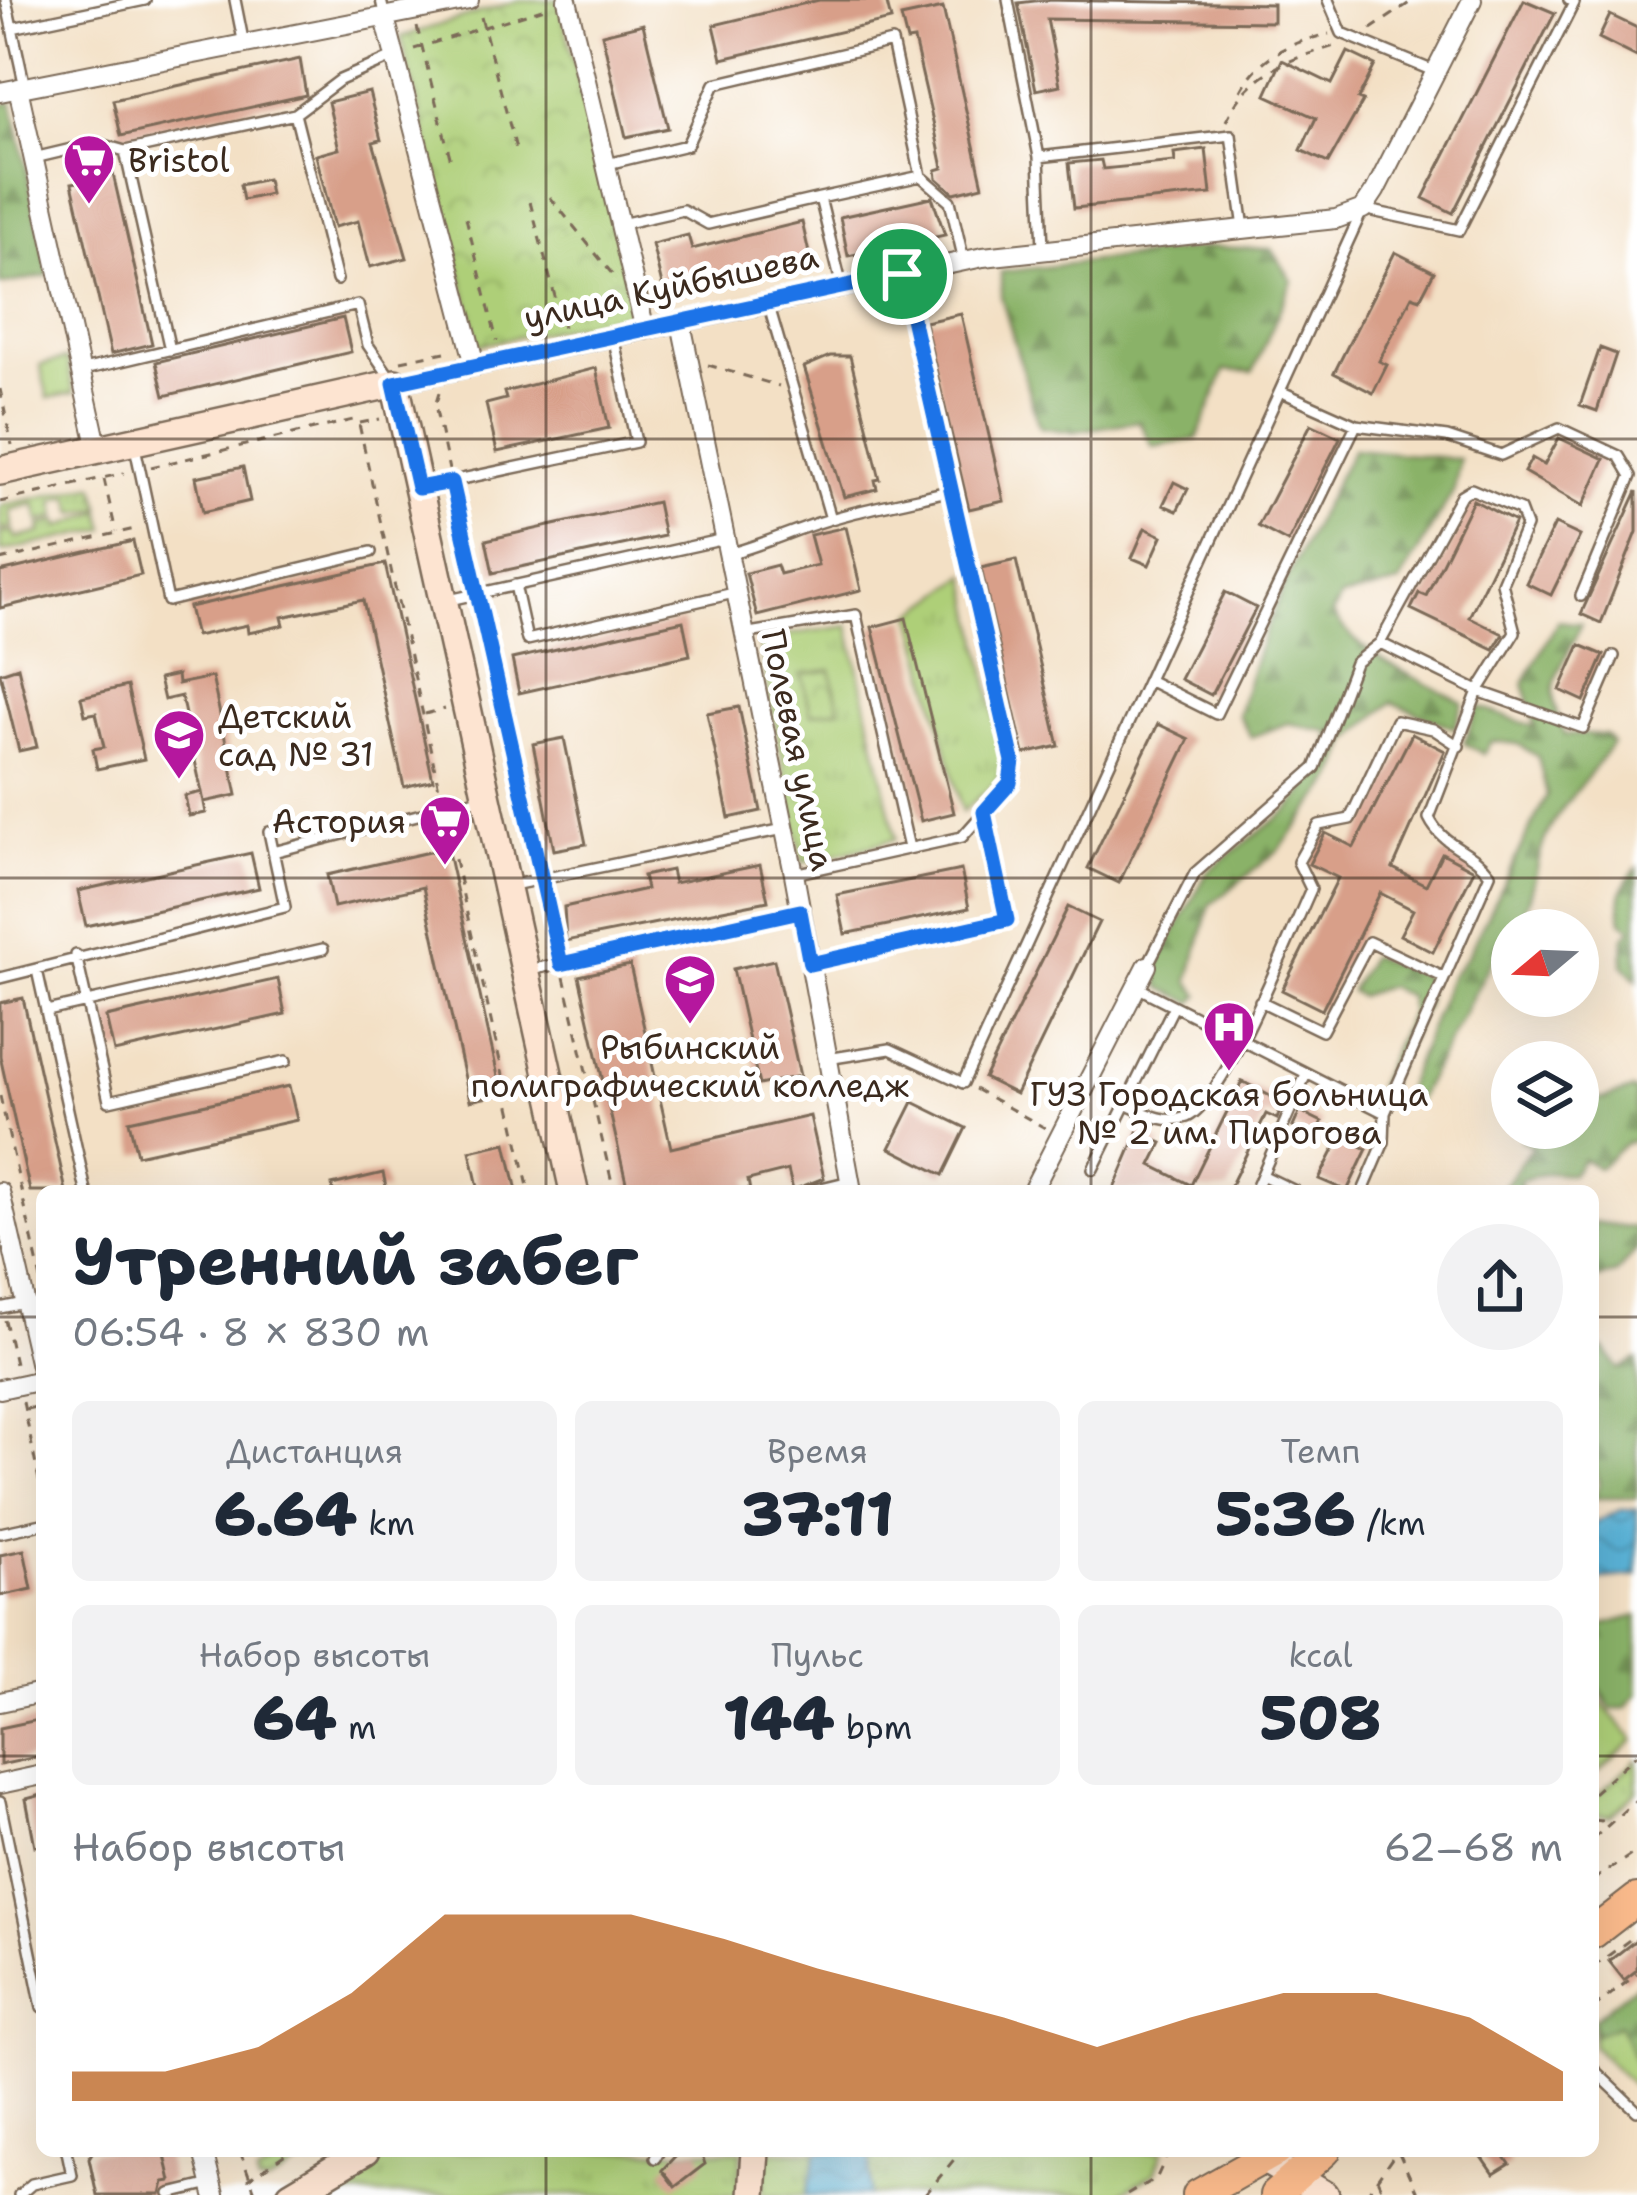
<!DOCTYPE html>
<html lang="ru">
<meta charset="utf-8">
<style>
:root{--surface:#fff;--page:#f2f2f3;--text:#1f2937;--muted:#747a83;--accent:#b45309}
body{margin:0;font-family:"Shantell Sans",sans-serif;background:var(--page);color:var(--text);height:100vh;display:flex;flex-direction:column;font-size:45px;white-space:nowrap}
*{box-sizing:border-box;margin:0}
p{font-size:39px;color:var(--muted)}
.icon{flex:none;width:66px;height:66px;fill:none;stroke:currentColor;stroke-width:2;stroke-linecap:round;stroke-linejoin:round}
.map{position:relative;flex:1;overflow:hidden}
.details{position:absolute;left:36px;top:1185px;width:1563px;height:972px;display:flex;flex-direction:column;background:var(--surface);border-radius:18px;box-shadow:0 12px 48px #0002}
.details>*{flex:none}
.needle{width:78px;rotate:251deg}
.tools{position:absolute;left:1491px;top:909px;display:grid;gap:24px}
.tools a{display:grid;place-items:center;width:108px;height:108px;border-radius:50%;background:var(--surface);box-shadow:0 12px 48px #0002;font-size:60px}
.pin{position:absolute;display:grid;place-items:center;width:102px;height:102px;color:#fff;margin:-51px;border:6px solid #fff;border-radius:50%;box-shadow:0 3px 12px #0007}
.round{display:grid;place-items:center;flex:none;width:126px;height:126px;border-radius:63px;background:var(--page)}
.headline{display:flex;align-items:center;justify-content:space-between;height:204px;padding:0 36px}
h1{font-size:66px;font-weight:800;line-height:90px}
.figures{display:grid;grid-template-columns:repeat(3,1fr);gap:18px;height:204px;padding:12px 36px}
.figures div{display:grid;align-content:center;border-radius:18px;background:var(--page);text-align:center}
.figures b{font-size:60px;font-weight:800}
.figures small{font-size:33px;font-weight:400}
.figures p{font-size:33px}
.chart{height:336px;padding:24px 36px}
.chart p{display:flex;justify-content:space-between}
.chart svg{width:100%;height:216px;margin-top:12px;fill:var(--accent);opacity:.7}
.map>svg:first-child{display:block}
.grass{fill:url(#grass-tufts);stroke:#747c4b;stroke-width:3}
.forest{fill:url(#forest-firs);stroke:#626e43;stroke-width:3}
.park{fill:url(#park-crowns);stroke:#747c4b;stroke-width:3}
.garden{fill:#aecf78;stroke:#747c4b;stroke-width:3}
.water{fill:url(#water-waves);stroke:#4a6e7a;stroke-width:3}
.building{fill:#d89f89}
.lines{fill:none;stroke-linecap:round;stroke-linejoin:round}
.lane-casing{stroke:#7b6a58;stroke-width:14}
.street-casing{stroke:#7b6a58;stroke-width:22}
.secondary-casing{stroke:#7b6a58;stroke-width:32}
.primary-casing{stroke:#7b6a58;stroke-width:34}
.path{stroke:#7b6a58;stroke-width:3;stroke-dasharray:9 9;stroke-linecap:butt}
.lane{stroke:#fff;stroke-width:9}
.street{stroke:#fff;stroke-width:18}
.secondary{stroke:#fde4d1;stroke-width:27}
.primary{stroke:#fbbb8c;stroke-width:30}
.route-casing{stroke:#fff;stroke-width:24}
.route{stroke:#1a73e8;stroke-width:15}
.grid{fill:none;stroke:#3b2a1e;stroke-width:3;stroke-opacity:0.55}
.labels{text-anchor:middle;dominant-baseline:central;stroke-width:10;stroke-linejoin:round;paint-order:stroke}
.poi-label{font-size:33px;fill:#3b2a1e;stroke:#fff;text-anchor:start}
.street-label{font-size:33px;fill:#3b2a1e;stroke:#fff}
</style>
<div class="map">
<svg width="1637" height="2195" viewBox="0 0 1637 2195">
<defs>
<pattern id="grass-tufts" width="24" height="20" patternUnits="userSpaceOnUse" patternTransform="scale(3)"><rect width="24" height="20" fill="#aecf78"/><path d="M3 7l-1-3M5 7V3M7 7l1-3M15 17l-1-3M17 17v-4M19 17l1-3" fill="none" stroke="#97b267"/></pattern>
<pattern id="forest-firs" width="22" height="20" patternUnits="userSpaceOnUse" patternTransform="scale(3)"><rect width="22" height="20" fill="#8ab268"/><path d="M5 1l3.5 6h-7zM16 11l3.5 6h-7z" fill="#729155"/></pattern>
<pattern id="park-crowns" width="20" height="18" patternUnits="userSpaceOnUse" patternTransform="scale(3)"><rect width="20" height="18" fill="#aecf78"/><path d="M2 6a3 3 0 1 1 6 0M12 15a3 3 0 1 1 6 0" fill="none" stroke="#97b267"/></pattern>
<pattern id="water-waves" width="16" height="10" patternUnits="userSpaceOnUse" patternTransform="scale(3)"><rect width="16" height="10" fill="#5ab2d7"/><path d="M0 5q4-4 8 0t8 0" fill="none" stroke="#4c91ae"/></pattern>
</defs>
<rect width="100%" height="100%" fill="#fff"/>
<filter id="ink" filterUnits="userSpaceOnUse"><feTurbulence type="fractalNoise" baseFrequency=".00833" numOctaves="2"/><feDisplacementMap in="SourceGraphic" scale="24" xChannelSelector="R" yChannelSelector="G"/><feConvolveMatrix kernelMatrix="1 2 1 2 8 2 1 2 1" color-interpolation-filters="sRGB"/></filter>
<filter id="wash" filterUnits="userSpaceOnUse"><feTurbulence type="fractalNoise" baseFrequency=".004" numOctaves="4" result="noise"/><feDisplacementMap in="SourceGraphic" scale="48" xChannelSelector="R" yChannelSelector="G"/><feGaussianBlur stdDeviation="2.7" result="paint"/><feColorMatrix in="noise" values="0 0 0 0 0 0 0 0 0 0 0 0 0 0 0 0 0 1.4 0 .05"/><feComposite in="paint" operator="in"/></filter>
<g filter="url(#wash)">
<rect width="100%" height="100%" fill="#f3e0c5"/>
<!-- grass -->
<path class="grass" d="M67 359 74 393 48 398 40 365Z
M95 485 101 508 75 513 70 496 54 500 57 517 39 521 35 504 10 510 12 527 0 530V506Z
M101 511 106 529 0 552V534L13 531 16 538 41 533 40 525 58 521 60 527Z
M967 575 1004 764 995 783 962 812 913 614Z
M849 626 896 839 803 863 758 639Z
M1637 1760V1791L1610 1816 1593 1814V1799Z
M1637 1984V2090L1593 2046V2019Z
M299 2151H323L268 2184H258L257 2176Z
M392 2151H742L739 2195H316Z
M767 2151H818L807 2195H764Z
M871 2151H1163L1155 2173 1117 2195H870Z"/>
<!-- forest -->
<path class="forest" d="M12 102 49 275 0 285V105Z
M1213 247 1272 249 1292 281 1253 372 1225 370 1197 439 1153 447 1139 421 1071 432 1039 427 1001 296V272Z
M1353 449 1460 459 1454 490 1399 584 1341 597 1333 614C1359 657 1420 678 1463 703L1454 728 1392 702 1349 741 1335 778 1279 850 1210 905 1189 981 1200 995 1193 1003 1160 987 1157 965 1208 871 1290 809 1329 760 1330 732 1288 723 1251 737 1238 715C1263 619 1307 536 1353 449Z
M1558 621 1581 624C1563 671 1539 681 1565 734L1605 735 1612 743C1592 774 1561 804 1546 837 1533 865 1536 912 1508 930L1415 1104 1402 1098 1450 977 1468 955 1547 795 1538 757 1518 744 1491 741 1484 753 1464 743 1478 707 1535 727 1524 683Z
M1637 868V980L1623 965 1624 937 1632 928 1622 921C1618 897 1621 885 1637 868Z
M1370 956 1427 978 1426 1005 1385 1088 1377 1086 1410 1012 1408 996 1388 986 1359 996 1350 991Z
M1632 1090 1637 1092V1140C1622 1141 1611 1160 1598 1168L1583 1159 1572 1174 1549 1172 1518 1181 1522 1191H1501L1532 1146 1521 1140 1526 1128H1552L1554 1138 1561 1140 1566 1128H1578V1106Z
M1593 1222 1636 1228 1637 1249 1617 1273 1593 1280Z
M1604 1348 1619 1369 1637 1359V1498H1593L1600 1482 1593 1468V1354Z
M1637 1616V1694L1626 1708 1612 1709 1593 1682V1628Z
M1637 1984V2068L1620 2025 1595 2034 1593 2019Z"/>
<!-- park -->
<path class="park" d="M520 0H559L634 313 479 345 401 37Z
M831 670 839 709 811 714 802 674Z"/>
<!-- garden -->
<path class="garden" d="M1593 1693 1634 1740 1598 1772 1593 1767Z"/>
<!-- water -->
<path class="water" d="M1637 1509V1576L1593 1580V1524L1620 1510Z
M818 2151H871L870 2195H807Z"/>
<g id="blocks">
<!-- building -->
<path class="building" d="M819 0H886L891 20 722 59 714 25Z
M1043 0 1273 4V22L1047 19 1060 85 1036 90 1018 3Z
M1524 0 1555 13 1453 213 1423 198Z
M943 8 983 186 954 193 937 178 936 170 943 168 935 130 914 40 907 41 901 17Z
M1610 15 1637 28V57L1599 38Z
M643 24 668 128 626 137 602 34Z
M1348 52 1375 65 1358 99 1363 101 1328 163 1301 150 1316 118 1266 95 1282 60 1332 84Z
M300 59 306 95 121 136 113 100Z
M369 92 381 140 373 142 407 258 370 267 358 221 334 227 316 155 339 149 328 102Z
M1206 149 1211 194 1074 208 1069 163 1101 160 1103 169 1175 162 1174 153Z
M110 161 152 344 111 354 72 183 78 182 75 169Z
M267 179 270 194 243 200 240 185Z
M932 197 945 235 848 256 840 217Z
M802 222 811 262 665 297 652 244 688 235 692 249Z
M1395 252 1434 272 1420 299 1412 296 1379 361 1387 365 1373 393 1334 373Z
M961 314 1004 501 969 509 925 322Z
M343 318 351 352 164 396 156 362Z
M1600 348 1616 354 1597 411 1580 405Z
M830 356H850L880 479 875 480 877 489 844 497 804 367Z
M596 368 609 428 497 452 486 404 506 399 504 392Z
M1311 424 1340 438 1288 542 1258 526Z
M1559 438 1604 459 1583 506 1524 472 1532 458 1544 465Z
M243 467 250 501 203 512 196 477Z
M1174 482 1188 489 1177 511 1163 505Z
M1637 491V532L1601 623 1581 614Z
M1473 500 1515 522 1469 617 1503 634 1494 649 1411 609 1419 593 1426 596Z
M657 502 664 536 493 573 486 540Z
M1555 524 1580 536 1551 595 1526 583Z
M846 527 861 590 757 616 746 573 777 565 780 574 818 565 810 535Z
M1145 528 1162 536 1149 565 1132 558Z
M133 541 141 575 0 608V572Z
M1016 560 1059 746 1024 754 981 568Z
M385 564 433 780 404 787 363 600 282 617 284 625 263 630 248 633 247 625 196 636 189 607Z
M1225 592 1256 608 1211 695 1180 679Z
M906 618 954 813 921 821 872 627Z
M683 621 690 655 519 693 512 659Z
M1580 645 1604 655 1584 701 1560 690Z
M18 667 37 747 19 751 0 673Z
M177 675 178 684 212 677 237 795 204 802 181 696 164 700 159 679Z
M127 686 144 759 97 769 93 749 104 747 96 713 85 715 81 697Z
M739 707 761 811 729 818 707 713Z
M1158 724 1189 739 1119 883 1088 868Z
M1412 734 1445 751 1393 868 1426 885 1442 853 1474 870 1433 952 1400 935 1413 910 1380 893 1322 1010 1282 990 1338 878 1309 864 1325 833 1354 847Z
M564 738 586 844 554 850 533 744Z
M202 792 206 813 189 816 185 796Z
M447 848 502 1094 470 1101 423 887 334 907 327 875Z
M251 853 259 888 86 926 78 891Z
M760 865 768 901 566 941 564 907 646 889 643 876 671 870 674 883Z
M961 870 969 908 845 934 837 895Z
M1068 907 1099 922 1016 1094 984 1078Z
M774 960 800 1076 759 1085 733 969Z
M630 965 671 1148 810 1116 824 1178 793 1190 788 1170 748 1180 750 1191H628L579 976Z
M278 979 285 1014 114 1052 106 1017Z
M23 998 66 1191H30L0 1056V1003Z
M1242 1081 1283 1103 1277 1119 1266 1114 1228 1191H1113L1138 1132 1162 1143 1151 1165 1191 1185Z
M289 1086 297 1120 137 1155 129 1121Z
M913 1102 966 1128 943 1175 890 1148Z
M1300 1111 1322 1122 1315 1138 1293 1127Z
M1341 1136 1367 1149 1347 1191 1319 1179Z
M506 1143 517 1191H479L470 1151Z
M383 1173 387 1191H333L332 1185Z
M24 1550 32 1589 0 1596V1555Z
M42 1719V1756L0 1765V1728Z
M42 1795V1845L35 1846 26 1799Z
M1637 1939V1970L1624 1980 1609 1961Z
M93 2151H164L171 2181 164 2182 161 2195H97L89 2158Z
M680 2151H700L705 2164 675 2187 662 2170Z
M1478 2151H1501L1510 2164 1494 2174Z"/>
</g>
</g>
<g filter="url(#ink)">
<use href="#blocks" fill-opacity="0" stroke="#7b6a58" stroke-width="3"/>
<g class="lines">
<!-- lane casing -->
<g class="lane-casing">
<path id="lane" d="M6 0 25 87
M235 0 244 45
M381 0 385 18
M1008 0 1039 157
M1328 0 1342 33 1436 72
M12 28 145 0
M295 114 337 280
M125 151 170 350
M34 158 97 143 125 151 295 114 340 80 395 56
M607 164 687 145 715 84 892 42 921 176
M820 198 921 176 950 201 964 261
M621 224 683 210 708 224 820 198 842 287
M1043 248 1039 157 1231 135 1244 228
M768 303 831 519
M79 371 358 305 368 345 390 377
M1280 391 1356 425 1447 437 1501 455 1559 428 1619 456 1631 476 1581 596
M1356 425 1216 714 1148 680 1363 209 1459 230 1574 3 1569 0
M135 447 168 601 371 552
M424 487 636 442 613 336
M727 554C756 547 780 536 806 527 853 510 904 502 952 490L902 274
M515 585 527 640 734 593
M449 600 725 539
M743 634 856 615 909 848
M273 852 480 799
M794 874 962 837 1010 783 1013 761 952 490
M508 886 784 829
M76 955 109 1101 286 1061
M810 964 1007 920 984 812
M1147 966 1195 873 1315 768 1355 663 1380 643 1461 495 1471 489 1520 510 1526 526 1502 583 1515 632 1478 691 1583 728 1614 656
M37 970 86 1191
M530 970 800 911
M0 978 285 907 269 832
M1137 987 1385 1113 1490 874C1472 849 1443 847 1429 818L1478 691 1380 643
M1260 1001 1322 1031 1369 942 1443 977
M47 1011 323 949
M827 1059 890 1049 963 1083 1148 680
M1125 1104C1145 1113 1166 1125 1187 1117 1224 1102 1291 932 1311 889L1298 862 1319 825 1350 819 1396 721 1433 729 1459 746
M1093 1169 1174 1006
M1262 1175 1295 1191
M809 1191 850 1181
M1255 1191 1306 1074
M1363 1191 1384 1142 1385 1113
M0 1308 24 1303
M0 1533 42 1524
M0 1802 42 2007
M1593 2069 1637 2111
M655 2158 659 2151
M170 2194 211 2184
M19 2195 32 2184 72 2175 67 2151"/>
</g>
<!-- street casing -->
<g class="street-casing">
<path id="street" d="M567 0 645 330
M385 18 475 365
M18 88 98 450
M0 92 469 0
M681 323 794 874 852 1191
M395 383 983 257 1336 219 1363 209 1375 191 1472 0
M1032 1191 1147 966
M0 1192 42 1375
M0 1389 42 1380
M0 1702 42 1693
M0 1784 42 1775
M203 2151 214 2195"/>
</g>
<!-- secondary casing -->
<g class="secondary-casing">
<path id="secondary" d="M0 471 395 383 574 1191
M1263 2159 1325 2195
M291 2195 365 2151
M752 2195 755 2151"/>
</g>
<!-- primary casing -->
<g class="primary-casing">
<path id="primary" d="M1593 1933 1637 1899
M1198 2195 1276 2151
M1275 2195 1325 2151"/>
</g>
<!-- path -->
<path class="path" d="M481 17 516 149
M417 27 452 165
M1371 29 1414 0
M414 49 548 7
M1241 91C1260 55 1289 43 1329 34
M1226 121C1251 71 1285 61 1335 46
M550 197 613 275
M530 202 563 327
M466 218 497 341
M401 361 445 352
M708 365 779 386
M0 389 12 445
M439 393 435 406 449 470
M360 423 380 419
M151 467 353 420 359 424 441 797
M104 479 116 532
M456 497 475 581
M0 502 124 473
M0 560 139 528
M481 608 539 868
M425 714 445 709
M447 824 529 1191
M545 895 558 950
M564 977 614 1191
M975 1089 1045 1128
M0 1096 42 1284
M5 1320 15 1364
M23 1402 42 1495
M26 1409 42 1406
M1593 1793 1637 1754
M1593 1820 1610 1822
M1593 1839 1637 1799
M1593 1880 1637 1851
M1593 1967 1636 1935
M1593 2008 1637 1974
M240 2151 256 2195
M1399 2153 1418 2195
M1377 2179 1384 2195
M247 2180 290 2151
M925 2195 961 2151
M1127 2195 1157 2177 1169 2151
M1366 2195 1397 2151"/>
<!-- lane -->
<use href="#lane" class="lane"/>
<!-- street -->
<use href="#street" class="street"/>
<!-- secondary -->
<use href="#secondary" class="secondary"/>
<!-- primary -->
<use href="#primary" class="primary"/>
</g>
</g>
<g class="lines" filter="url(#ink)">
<!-- route casing -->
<g class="route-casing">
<path id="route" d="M902 274 1013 761 1010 783 984 812 1007 920 810 964 800 911 561 964 452 482 418 488 394 383Z"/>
</g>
<!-- route -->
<use href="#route" class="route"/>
</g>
<!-- grid -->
<path class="grid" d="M546 0V1191M1091 0V1191M0 439H1637M0 878H1637M0 1317H42M1593 1317H1637M0 1756H42M1593 1756H1637M546 2151V2195M1091 2151V2195"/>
<!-- icons -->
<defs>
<g id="supermarket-pin" transform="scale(2.7)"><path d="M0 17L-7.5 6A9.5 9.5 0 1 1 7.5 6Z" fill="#b5179e" stroke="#fff"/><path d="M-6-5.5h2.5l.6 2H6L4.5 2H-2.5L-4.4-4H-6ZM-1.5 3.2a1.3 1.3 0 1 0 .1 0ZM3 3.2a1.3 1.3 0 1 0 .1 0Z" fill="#fff"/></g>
<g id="school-pin" transform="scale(2.7)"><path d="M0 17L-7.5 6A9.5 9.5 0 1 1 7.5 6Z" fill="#b5179e" stroke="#fff"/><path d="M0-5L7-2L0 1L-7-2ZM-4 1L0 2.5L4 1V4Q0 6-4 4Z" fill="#fff"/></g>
<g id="university-pin" transform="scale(2.7)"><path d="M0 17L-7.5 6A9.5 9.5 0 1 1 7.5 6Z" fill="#b5179e" stroke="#fff"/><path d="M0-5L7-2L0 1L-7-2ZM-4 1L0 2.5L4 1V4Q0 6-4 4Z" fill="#fff"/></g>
<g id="hospital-pin" transform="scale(2.7)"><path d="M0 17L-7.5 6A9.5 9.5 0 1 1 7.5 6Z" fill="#b5179e" stroke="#fff"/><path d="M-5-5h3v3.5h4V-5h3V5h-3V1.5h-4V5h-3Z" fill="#fff"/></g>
</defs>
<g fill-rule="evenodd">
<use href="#supermarket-pin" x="89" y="160"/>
<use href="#school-pin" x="179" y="735"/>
<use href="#supermarket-pin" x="445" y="821"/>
<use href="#university-pin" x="690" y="980"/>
<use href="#hospital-pin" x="1229" y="1027"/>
</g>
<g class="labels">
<!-- poi labels -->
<g class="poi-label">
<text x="128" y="160">Bristol</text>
<text x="218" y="716">Детский<tspan x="218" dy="38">сад № 31</tspan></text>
<text x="406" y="821" text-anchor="end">Астория</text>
<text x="690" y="1047" text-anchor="middle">Рыбинский<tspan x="690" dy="38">полиграфический колледж</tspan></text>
<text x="1229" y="1094" text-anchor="middle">ГУЗ Городская больница<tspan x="1229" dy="38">№ 2 им. Пирогова</tspan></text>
</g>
<!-- street labels -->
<g class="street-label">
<text transform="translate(671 287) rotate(-12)">улица Куйбышева</text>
<text transform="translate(798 750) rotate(78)">Полевая улица</text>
</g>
</g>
</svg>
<div class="tools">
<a><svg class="needle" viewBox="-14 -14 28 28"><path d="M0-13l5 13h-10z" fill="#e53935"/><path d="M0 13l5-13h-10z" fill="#747a83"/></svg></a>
<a><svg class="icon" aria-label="layers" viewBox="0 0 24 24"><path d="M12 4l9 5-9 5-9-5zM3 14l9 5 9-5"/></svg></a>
</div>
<div class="pin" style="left:902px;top:274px;background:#1e9e55"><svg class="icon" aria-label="arrive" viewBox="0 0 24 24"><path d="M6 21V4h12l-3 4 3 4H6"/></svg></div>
<section class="details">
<div class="headline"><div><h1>Утренний забег</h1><p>06:54 · 8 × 830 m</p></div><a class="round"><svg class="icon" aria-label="share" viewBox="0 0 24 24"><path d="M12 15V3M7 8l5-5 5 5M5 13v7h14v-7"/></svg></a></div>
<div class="figures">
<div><p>Дистанция</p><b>6.64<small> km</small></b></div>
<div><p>Время</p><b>37:11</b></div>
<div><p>Темп</p><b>5:36<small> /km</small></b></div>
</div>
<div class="figures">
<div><p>Набор высоты</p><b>64<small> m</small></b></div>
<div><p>Пульс</p><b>144<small> bpm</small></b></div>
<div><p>kcal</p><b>508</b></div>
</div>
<div class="chart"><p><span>Набор высоты</span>62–68 m</p>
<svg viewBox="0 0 160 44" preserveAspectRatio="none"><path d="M0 44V38L10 38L20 33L30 22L40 6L50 6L60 6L70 11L80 17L90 22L100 27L110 33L120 27L130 22L140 22L150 27L160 38V44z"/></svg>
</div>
</section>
</div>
